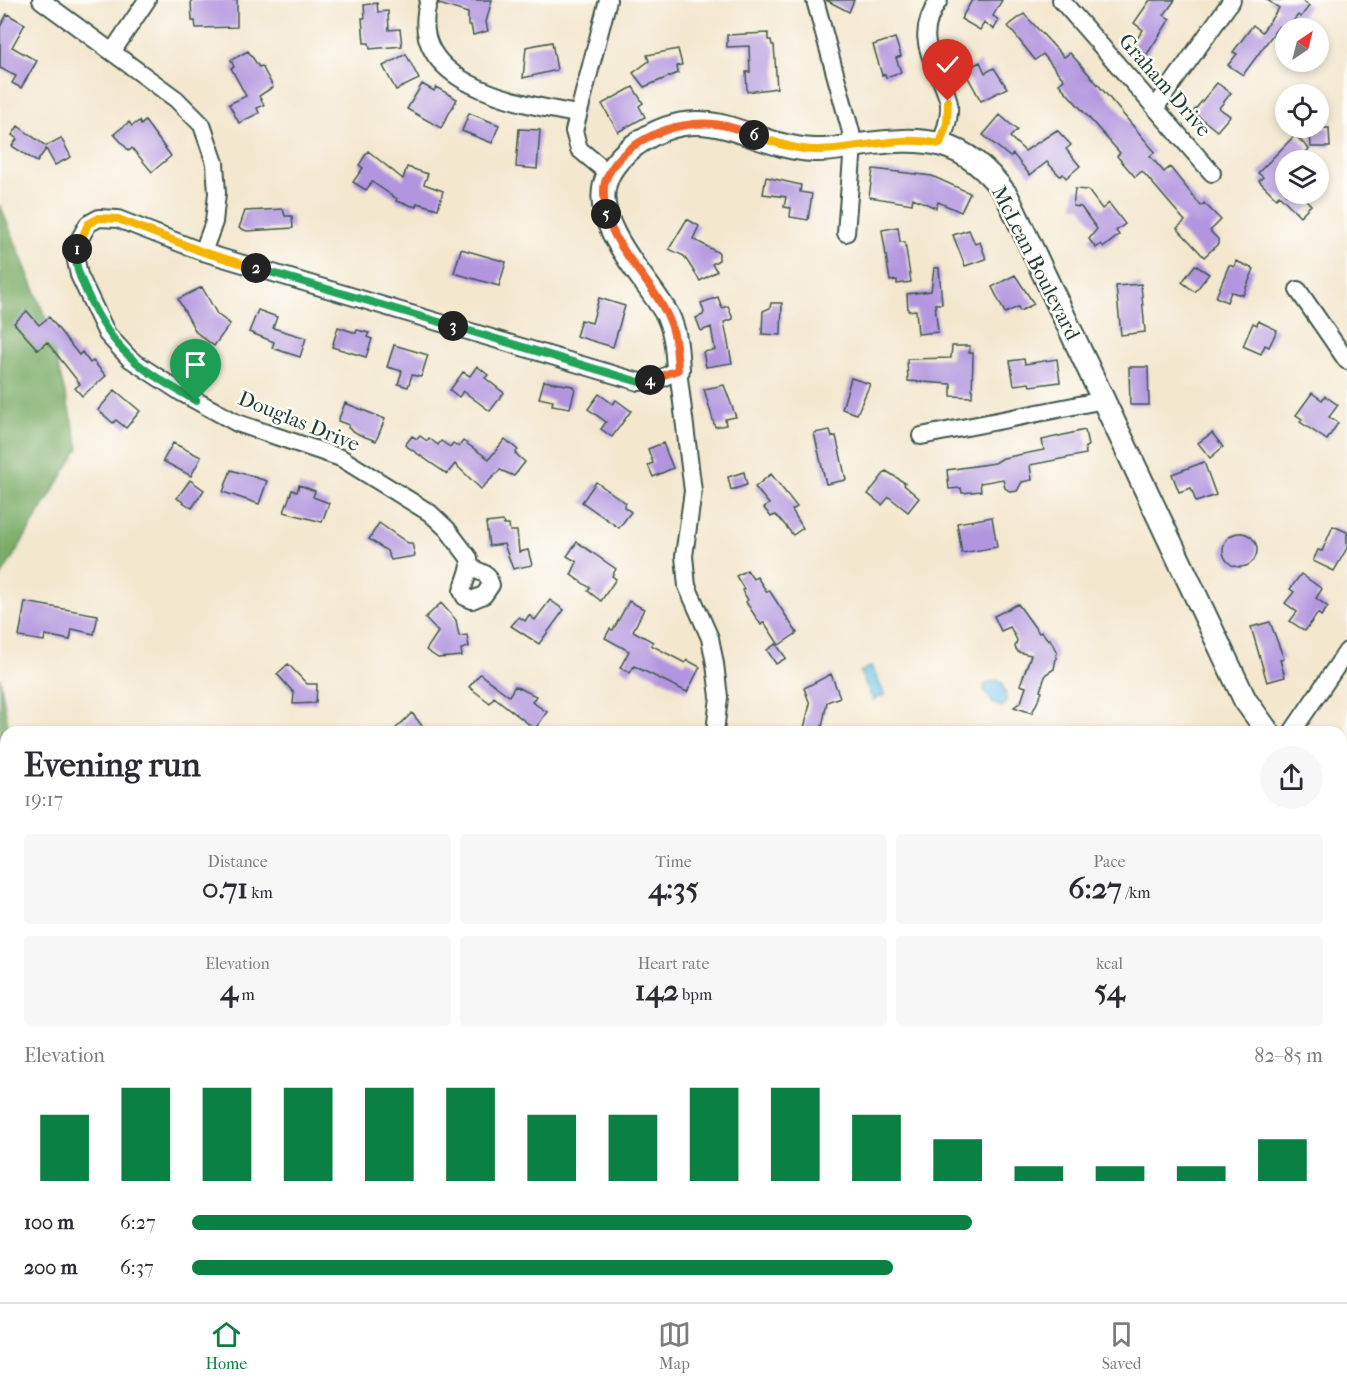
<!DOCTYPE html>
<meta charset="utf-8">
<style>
:root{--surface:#fff;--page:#f7f7f7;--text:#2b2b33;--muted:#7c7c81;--line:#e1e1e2;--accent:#0b8043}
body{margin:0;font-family:"IM FELL French Canon",serif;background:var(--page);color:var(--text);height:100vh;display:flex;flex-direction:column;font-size:22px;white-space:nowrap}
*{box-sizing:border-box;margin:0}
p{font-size:20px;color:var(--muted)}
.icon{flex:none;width:33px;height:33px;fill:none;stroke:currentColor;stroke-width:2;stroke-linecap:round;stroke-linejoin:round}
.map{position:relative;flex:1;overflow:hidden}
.side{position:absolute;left:0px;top:726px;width:1347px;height:576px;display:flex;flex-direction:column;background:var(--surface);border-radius:18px 18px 0 0;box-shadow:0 3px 9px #0003}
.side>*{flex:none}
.needle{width:39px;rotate:35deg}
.controls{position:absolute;left:1275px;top:18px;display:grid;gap:12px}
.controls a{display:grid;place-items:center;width:54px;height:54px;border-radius:50%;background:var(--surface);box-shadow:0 3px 9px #0003;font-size:30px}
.pin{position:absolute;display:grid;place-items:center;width:51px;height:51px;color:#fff;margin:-62px -26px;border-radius:50% 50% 50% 0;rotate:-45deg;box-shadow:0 0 6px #0007}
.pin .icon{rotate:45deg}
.km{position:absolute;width:30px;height:30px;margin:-15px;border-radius:50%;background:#222;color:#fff;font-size:16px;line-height:30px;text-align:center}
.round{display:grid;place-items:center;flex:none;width:63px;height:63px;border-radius:32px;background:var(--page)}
.overview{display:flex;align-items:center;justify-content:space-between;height:102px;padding:0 24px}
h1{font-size:33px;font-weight:700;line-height:45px}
.stats{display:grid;grid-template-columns:repeat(3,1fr);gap:9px;height:102px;padding:6px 24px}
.stats div{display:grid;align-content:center;border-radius:6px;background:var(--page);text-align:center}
.stats b{font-size:30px;font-weight:700}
.stats small{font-size:16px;font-weight:400}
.stats p{font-size:16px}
.chart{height:168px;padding:12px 24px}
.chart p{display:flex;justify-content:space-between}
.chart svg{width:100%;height:108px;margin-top:6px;stroke:var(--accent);stroke-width:6}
ul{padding:0 24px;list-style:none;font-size:20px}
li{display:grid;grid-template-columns:96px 72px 1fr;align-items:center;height:45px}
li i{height:15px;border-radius:8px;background:var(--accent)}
.tab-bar{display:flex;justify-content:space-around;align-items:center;height:84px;border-top:2px solid var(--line);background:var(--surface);font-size:16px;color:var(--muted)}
.tab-bar a{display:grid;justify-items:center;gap:3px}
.tab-bar .on{color:var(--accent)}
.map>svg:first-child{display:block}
.forest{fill:#7aac67;stroke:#4c744e;stroke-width:1.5}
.water{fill:#6cc1e9;stroke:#467f8e;stroke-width:1.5}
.building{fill:#b195df}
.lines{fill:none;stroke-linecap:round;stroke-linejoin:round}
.street-casing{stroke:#3f564b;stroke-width:20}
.secondary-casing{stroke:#3f564b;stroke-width:26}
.street{stroke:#fff;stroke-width:16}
.secondary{stroke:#fff;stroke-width:22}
.split-1-casing{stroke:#fff;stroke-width:12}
.split-2-casing{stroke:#fff;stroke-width:12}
.split-3-casing{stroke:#fff;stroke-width:12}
.split-4-casing{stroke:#fff;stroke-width:12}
.split-5-casing{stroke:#fff;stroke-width:12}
.split-6-casing{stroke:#fff;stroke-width:12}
.split-7-casing{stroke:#fff;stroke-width:12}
.split-1{stroke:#22a559;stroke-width:8}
.split-2{stroke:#f5b400;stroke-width:8}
.split-3{stroke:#22a559;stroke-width:8}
.split-4{stroke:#22a559;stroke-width:8}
.split-5{stroke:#f0652b;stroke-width:8}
.split-6{stroke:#f0652b;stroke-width:8}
.split-7{stroke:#f5b400;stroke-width:8}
.labels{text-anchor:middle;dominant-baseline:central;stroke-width:5;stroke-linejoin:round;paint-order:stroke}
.street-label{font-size:21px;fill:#1f3d34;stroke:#fdfcf7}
</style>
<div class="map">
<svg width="1347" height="1302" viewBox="0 0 1347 1302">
<rect width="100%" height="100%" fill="#fdfcf7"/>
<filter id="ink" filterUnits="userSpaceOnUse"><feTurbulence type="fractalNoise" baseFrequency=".0167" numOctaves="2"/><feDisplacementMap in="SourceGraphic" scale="12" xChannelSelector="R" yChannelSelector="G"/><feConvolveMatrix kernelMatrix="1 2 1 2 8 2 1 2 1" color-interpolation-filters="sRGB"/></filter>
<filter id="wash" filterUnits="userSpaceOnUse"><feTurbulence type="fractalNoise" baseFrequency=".008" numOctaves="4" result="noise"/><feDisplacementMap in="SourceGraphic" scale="24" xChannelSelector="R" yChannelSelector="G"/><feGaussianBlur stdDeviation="1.35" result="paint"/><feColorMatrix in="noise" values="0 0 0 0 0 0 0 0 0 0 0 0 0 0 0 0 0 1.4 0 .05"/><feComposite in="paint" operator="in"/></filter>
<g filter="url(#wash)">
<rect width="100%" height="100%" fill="#f3e7ce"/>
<!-- forest -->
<path class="forest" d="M0 205 45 316 79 448 0 578Z
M0 678 9 732H6V876L0 880Z"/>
<!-- water -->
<path class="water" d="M871 666 885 695 873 700 860 672Z
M996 680 1002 683C1003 685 1007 701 1006 703L1002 707 994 704 984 690 985 684Z"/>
<g id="blocks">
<!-- building -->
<path class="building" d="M191 0H237V27L196 28 195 21H192Z
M439 0H492L486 22 488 31 473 35 471 25H468V13L439 4Z
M826 0H854L849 12Z
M972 0H1002L993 16 999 20 994 29 984 23 980 30 961 19Z
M1150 0H1175L1164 15 1170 19 1144 59 1130 49 1143 30 1134 23Z
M1267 0H1301L1309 6 1301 17 1298 15 1288 28 1286 30 1279 26 1243 75 1228 65 1237 54 1233 52 1253 25 1262 32 1279 8Z
M377 3 378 12 388 11 389 30 400 29 402 46 370 49 369 43H364L362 18H365L364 5Z
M7 14 25 24 12 47 37 61 21 88 12 83 16 76 0 68V27Z
M1024 14 1064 57 1070 53 1101 88 1155 152 1150 156 1164 172 1170 167 1201 206 1204 203 1221 220 1210 231 1218 239V244L1204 257 1177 228 1185 221 1142 171 1135 177 1117 156 1120 153 1059 84 1064 80 1043 54 1035 60 1008 26Z
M768 33V40H771L772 45H774L777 88 747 92 746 72H750L749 46 727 47V35Z
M895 38 901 56 896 58 901 72 886 77 885 74 882 75 873 45Z
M552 42 557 70 523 78 526 47Z
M678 49 682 65 677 66 678 73 644 87 633 73 649 61 647 55Z
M248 51 259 67 262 66 273 87 259 96 264 105 257 108 259 113 239 123 229 104 246 96 231 68 234 67 231 60Z
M406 54 419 79 396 90 383 66Z
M980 62 985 73 994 68 1007 88 981 101 964 70Z
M1217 83 1231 93 1219 108 1230 116 1217 131 1193 112Z
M422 84 434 91 436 87 457 99 441 128 407 109Z
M633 87 643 103 639 106 645 117 618 132 602 104Z
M469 113 499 125 492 143 462 131Z
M1000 115 1017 130 1010 137 1025 151 1057 130 1071 145 1066 149 1080 166 1066 178 1063 174 1060 176 1047 162 1030 175 1013 154 1010 157 983 135Z
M139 121 141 125 145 121 171 156 152 172 132 148 129 151 114 134 129 122 132 126Z
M18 126 46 146 61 138 71 157 55 165 46 149 37 162 12 146 17 139 12 135Z
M1310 128H1329L1330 147H1311Z
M519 129 540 130 537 169 516 167Z
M1295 135 1309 149 1298 160H1286V194H1300L1311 205 1300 216 1279 195 1276 198 1259 181 1263 177 1258 173Z
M368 151 403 179 407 167 428 174 424 184 443 191 438 209 417 203 416 207 396 201 397 199 372 182 366 190 353 182 363 168 359 165Z
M873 169 932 176 970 193 961 212 938 202 936 208 913 198 912 204 869 197Z
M766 177 801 185 800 192 812 194 808 220 790 217 791 208 784 207 786 197 763 194Z
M1075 189 1088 190 1102 209 1109 203 1125 224 1116 231 1119 235 1104 247 1101 244 1096 248 1089 239 1097 229 1081 207 1073 206Z
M283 209 285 216H292L293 228 247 231 239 228 245 211Z
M687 219 699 226 693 239 719 253V260L712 264 717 271 700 281 684 256 669 249Z
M898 227 900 242H905L911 282 897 284V280L890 281 882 230Z
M969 230 975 244 980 242 986 259 965 266 953 235Z
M461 249 506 262 499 286 454 273Z
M1236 261 1254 269 1243 295 1231 292 1227 302 1216 297 1229 265 1234 267Z
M1195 265 1209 274 1195 292 1182 282Z
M934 268H939L942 304H935L938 332 918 334 916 310 908 311 907 294 931 291Z
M1015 275 1034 304 1020 311 1018 307 1005 313 992 287Z
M1141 284 1145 332 1121 335 1116 286Z
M202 287 217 314 230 324 214 346 196 332 178 299Z
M718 297 722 308 728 306 733 319 724 322 732 363 706 367 703 352 715 350 711 327 701 331 696 318 703 315 704 312 701 303Z
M599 298 625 306 613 347 576 336 581 320 592 323Z
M771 303H782L781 335 762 334 763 311 770 308Z
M258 310 277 317 273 328 306 338 300 357 272 348 274 342 249 332Z
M27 311 39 325 49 317 79 355 82 352 90 363 93 361 106 376 82 396 75 388 80 384 47 342 38 350 14 323Z
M1258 321 1277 330 1269 347 1265 345 1261 354 1243 346 1253 323 1257 325Z
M338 327 356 333 357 330 369 333 367 337 372 339 366 357 332 347Z
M394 345 428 355 421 377 412 375 408 387 398 384 402 371 387 367Z
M952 346H970L969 353H973L972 397 951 396V384L908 381 907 359 951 358Z
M1024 359 1025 364 1057 359 1060 382 1030 386 1029 383 1014 385 1010 361Z
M477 366 488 375 485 378 504 393 490 411 463 391 459 397 450 390 463 372 470 376Z
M1129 367H1148L1149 405H1130Z
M851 378 870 384 857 414 842 409Z
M544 381 572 386 575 389 570 408 552 405 553 401 539 398Z
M724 385 736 417 725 419 726 425 715 427 704 389Z
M115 390 140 411 126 428 116 420 113 423 98 410Z
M1312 393 1322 400 1325 396 1338 405 1329 417 1338 423 1327 440 1300 422 1302 419 1296 415Z
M599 394 613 404 616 400 631 411 612 437 601 429 606 422 588 409Z
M345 403 385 419 376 441 360 435 348 428 349 425 338 421Z
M830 430 832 437 836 436 846 480 826 484 814 433Z
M1085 430 1088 446 1085 447 1086 454 1030 465 1032 480 1022 482 1017 491 1011 492 1005 488 1003 479 980 483 981 491 962 493 961 488 949 489 947 470 995 463 1003 458 1044 450 1042 440Z
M1212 433 1223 447 1210 458 1198 443Z
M412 436 417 439 420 436 427 441 429 438 438 445 441 441 450 447 453 443 459 447 463 441 489 459 505 439 518 450 515 453 525 462 514 476 500 470 481 489 455 464 447 474 405 445Z
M173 443 201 457 191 476 163 461Z
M663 443 673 468 653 477 648 465 653 463 648 449Z
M1204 462 1216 495 1196 502 1191 488 1179 492 1172 474Z
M231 470 267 481 259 504 223 492Z
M886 471 905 483 904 485 919 498 908 512 889 497 882 505 868 494Z
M744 472 747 485 731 490 728 477Z
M771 474 797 507 792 510 803 528 793 535 780 519 775 515 771 517 764 508 769 504 755 487Z
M190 480 204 490 192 508 177 498Z
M596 482 626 503 624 507 631 512 619 528 582 502Z
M299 485 315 491 313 497 329 503 322 522 284 512 292 490 297 492Z
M992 517 997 547 962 553 957 523Z
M503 521 504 525H509L510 531H517L519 552 528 550 532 565 513 569 504 544 489 546 486 523Z
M379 523 408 543H412L415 556 391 560 387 551 369 539Z
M1333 526 1347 532V548L1334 571 1313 561 1318 550 1322 551Z
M1223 550a17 17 0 1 1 34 0a17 17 0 1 1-34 0Z
M577 542 616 569 612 576 616 579 601 601 588 591 590 588 571 575 577 562 567 556Z
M747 570 753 579 757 577 767 592 769 590 797 633 779 645 764 622 761 625 746 602 748 600 742 590 744 589 736 576Z
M1301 574 1322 589 1316 598 1328 607 1321 616 1318 613 1305 631 1290 621 1297 612 1285 603 1294 592 1290 589Z
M550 600 564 610 539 644 511 626 519 617 525 621 529 615 535 620Z
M629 601 644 609 633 631 653 642 651 645 685 663 687 660 700 667 687 692 634 666 630 673 620 668 629 651 605 638 610 629 613 630Z
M25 602 98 615 94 634 72 629 70 640 45 635 44 641 19 637Z
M441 603 456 620 459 636 467 635 469 647 461 649 462 656 438 658 426 650 438 632 425 618Z
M1018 604 1039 633 1042 632 1048 640 1050 639 1057 653 1054 669 1046 674 1040 691 1042 692 1032 713 1014 707 1021 702 1026 687 1020 685 1031 655 1018 652 1015 647 1017 640 1010 627 1001 631 994 616Z
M1270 622 1284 659 1280 660 1285 677 1267 682 1251 627Z
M776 644 786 658 776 664 767 650Z
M288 664 307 684H317L316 703 293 704 294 693 277 674Z
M480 674 509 696 515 686 536 696 532 702 547 712 535 729 494 697 490 703 469 687Z
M831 674 840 697 827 702 821 732H803L810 704 804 688Z
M412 713 427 732H392Z"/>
</g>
</g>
<g filter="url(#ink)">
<use href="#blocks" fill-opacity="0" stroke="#3f564b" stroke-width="1.5"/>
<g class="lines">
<!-- street casing -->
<g class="street-casing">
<path id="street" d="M41 0 176 99 202 125 215 163 217 193 214 222 203 252
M429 0C403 84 520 104 577 114
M608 0 574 131 579 149 609 174
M815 0 851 132 853 146 846 233
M939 0C911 41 936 59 948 99 952 113 945 130 941 144
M1061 0 1212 173
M112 52 147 0
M1155 108 1232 0
M1298 290 1347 361
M921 436 1104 400
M470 567 487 575 491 585 484 595 472 600 465 597 462 591 470 567 469 558 447 529 430 513 341 458 237 423 182 393 130 359 107 334 79 275 75 256 79 240 88 224 99 218 118 219 203 252 639 382 658 380 678 370 693 491 684 556 687 586 710 638 715 664 719 697 715 732
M1292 732 1347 651
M787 1296 793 1302
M1030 1296 1038 1302
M744 1302 748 1296
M1303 1302V1296"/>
</g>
<!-- secondary casing -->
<g class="secondary-casing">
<path id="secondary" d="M678 370C677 352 676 333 668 316 649 281 593 227 605 184 609 168 623 154 635 145 707 94 746 147 814 150 829 151 844 147 859 145 925 136 965 137 1007 196L1245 700 1268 732
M1341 761 1347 762"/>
</g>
<!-- street -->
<use href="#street" class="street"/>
<!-- secondary -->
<use href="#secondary" class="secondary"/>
</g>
</g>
<g class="lines" filter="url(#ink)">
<!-- split-1 casing -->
<g class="split-1-casing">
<path id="split-1" d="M77 249C73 264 81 279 87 293 113 353 142 370 196 401"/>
</g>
<!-- split-2 casing -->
<g class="split-2-casing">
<path id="split-2" d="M77 249 88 224 99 218 118 219 203 252 256 268"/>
</g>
<!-- split-3 casing -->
<g class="split-3-casing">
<path id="split-3" d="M256 268 453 326"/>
</g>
<!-- split-4 casing -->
<g class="split-4-casing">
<path id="split-4" d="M453 326 639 382 650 380"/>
</g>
<!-- split-5 casing -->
<g class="split-5-casing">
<path id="split-5" d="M606 214C618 254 653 282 669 319 676 335 677 353 678 370L650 380"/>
</g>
<!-- split-6 casing -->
<g class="split-6-casing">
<path id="split-6" d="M606 214C605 204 602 191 605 182 619 142 674 120 714 124 727 125 741 130 754 135"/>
</g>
<!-- split-7 casing -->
<g class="split-7-casing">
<path id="split-7" d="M754 135C774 142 794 150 817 150 859 150 898 134 940 144L947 123 948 101"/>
</g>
<!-- split-1 -->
<use href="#split-1" class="split-1"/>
<!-- split-2 -->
<use href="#split-2" class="split-2"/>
<!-- split-3 -->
<use href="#split-3" class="split-3"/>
<!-- split-4 -->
<use href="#split-4" class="split-4"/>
<!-- split-5 -->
<use href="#split-5" class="split-5"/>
<!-- split-6 -->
<use href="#split-6" class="split-6"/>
<!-- split-7 -->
<use href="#split-7" class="split-7"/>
</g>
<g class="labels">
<!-- street labels -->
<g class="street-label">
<text transform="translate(1165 85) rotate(49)">Graham Drive</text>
<text transform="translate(1036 263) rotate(63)">McLean Boulevard</text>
<text transform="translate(299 421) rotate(22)">Douglas Drive</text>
</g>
</g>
</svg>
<div class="controls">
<a><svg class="needle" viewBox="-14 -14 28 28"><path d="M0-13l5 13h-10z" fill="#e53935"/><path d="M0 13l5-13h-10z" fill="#7c7c81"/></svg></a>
<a><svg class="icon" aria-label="locate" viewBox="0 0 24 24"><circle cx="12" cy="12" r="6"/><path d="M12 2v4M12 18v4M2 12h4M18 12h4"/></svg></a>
<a><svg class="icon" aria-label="layers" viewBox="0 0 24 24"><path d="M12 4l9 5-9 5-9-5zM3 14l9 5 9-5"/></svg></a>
</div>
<div class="pin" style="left:196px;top:401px;background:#1e9e55"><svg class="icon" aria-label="arrive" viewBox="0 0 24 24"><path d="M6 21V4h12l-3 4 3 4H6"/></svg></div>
<div class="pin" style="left:948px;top:101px;background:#d93025"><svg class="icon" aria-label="check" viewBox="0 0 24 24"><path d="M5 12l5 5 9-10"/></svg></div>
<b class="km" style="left:77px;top:249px">1</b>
<b class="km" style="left:256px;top:268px">2</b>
<b class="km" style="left:453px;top:326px">3</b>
<b class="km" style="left:650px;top:380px">4</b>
<b class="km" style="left:606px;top:214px">5</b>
<b class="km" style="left:754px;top:135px">6</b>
<section class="side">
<div class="overview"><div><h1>Evening run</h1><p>19:17</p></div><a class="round"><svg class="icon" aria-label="share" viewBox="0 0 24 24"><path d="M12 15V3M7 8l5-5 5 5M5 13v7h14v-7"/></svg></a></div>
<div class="stats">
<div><p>Distance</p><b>0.71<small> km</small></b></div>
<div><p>Time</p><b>4:35</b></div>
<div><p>Pace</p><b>6:27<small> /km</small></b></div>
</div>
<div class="stats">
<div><p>Elevation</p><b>4<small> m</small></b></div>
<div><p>Heart rate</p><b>142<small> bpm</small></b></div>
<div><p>kcal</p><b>54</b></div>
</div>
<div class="chart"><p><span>Elevation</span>82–85 m</p>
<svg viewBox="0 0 160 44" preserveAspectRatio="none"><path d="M5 44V17M15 44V6M25 44V6M35 44V6M45 44V6M55 44V6M65 44V17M75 44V17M85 44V6M95 44V6M105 44V17M115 44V27M125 44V38M135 44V38M145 44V38M155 44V27"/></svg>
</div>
<ul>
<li><b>100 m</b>6:27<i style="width:69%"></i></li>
<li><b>200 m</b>6:37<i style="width:62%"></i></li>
</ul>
</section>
</div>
<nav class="tab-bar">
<a class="on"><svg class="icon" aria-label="home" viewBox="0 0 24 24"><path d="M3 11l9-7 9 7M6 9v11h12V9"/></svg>Home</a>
<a><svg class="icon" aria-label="map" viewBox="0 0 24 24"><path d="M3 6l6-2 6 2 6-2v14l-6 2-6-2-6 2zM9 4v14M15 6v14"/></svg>Map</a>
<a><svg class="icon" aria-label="saved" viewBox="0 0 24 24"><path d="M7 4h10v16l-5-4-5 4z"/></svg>Saved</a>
</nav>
